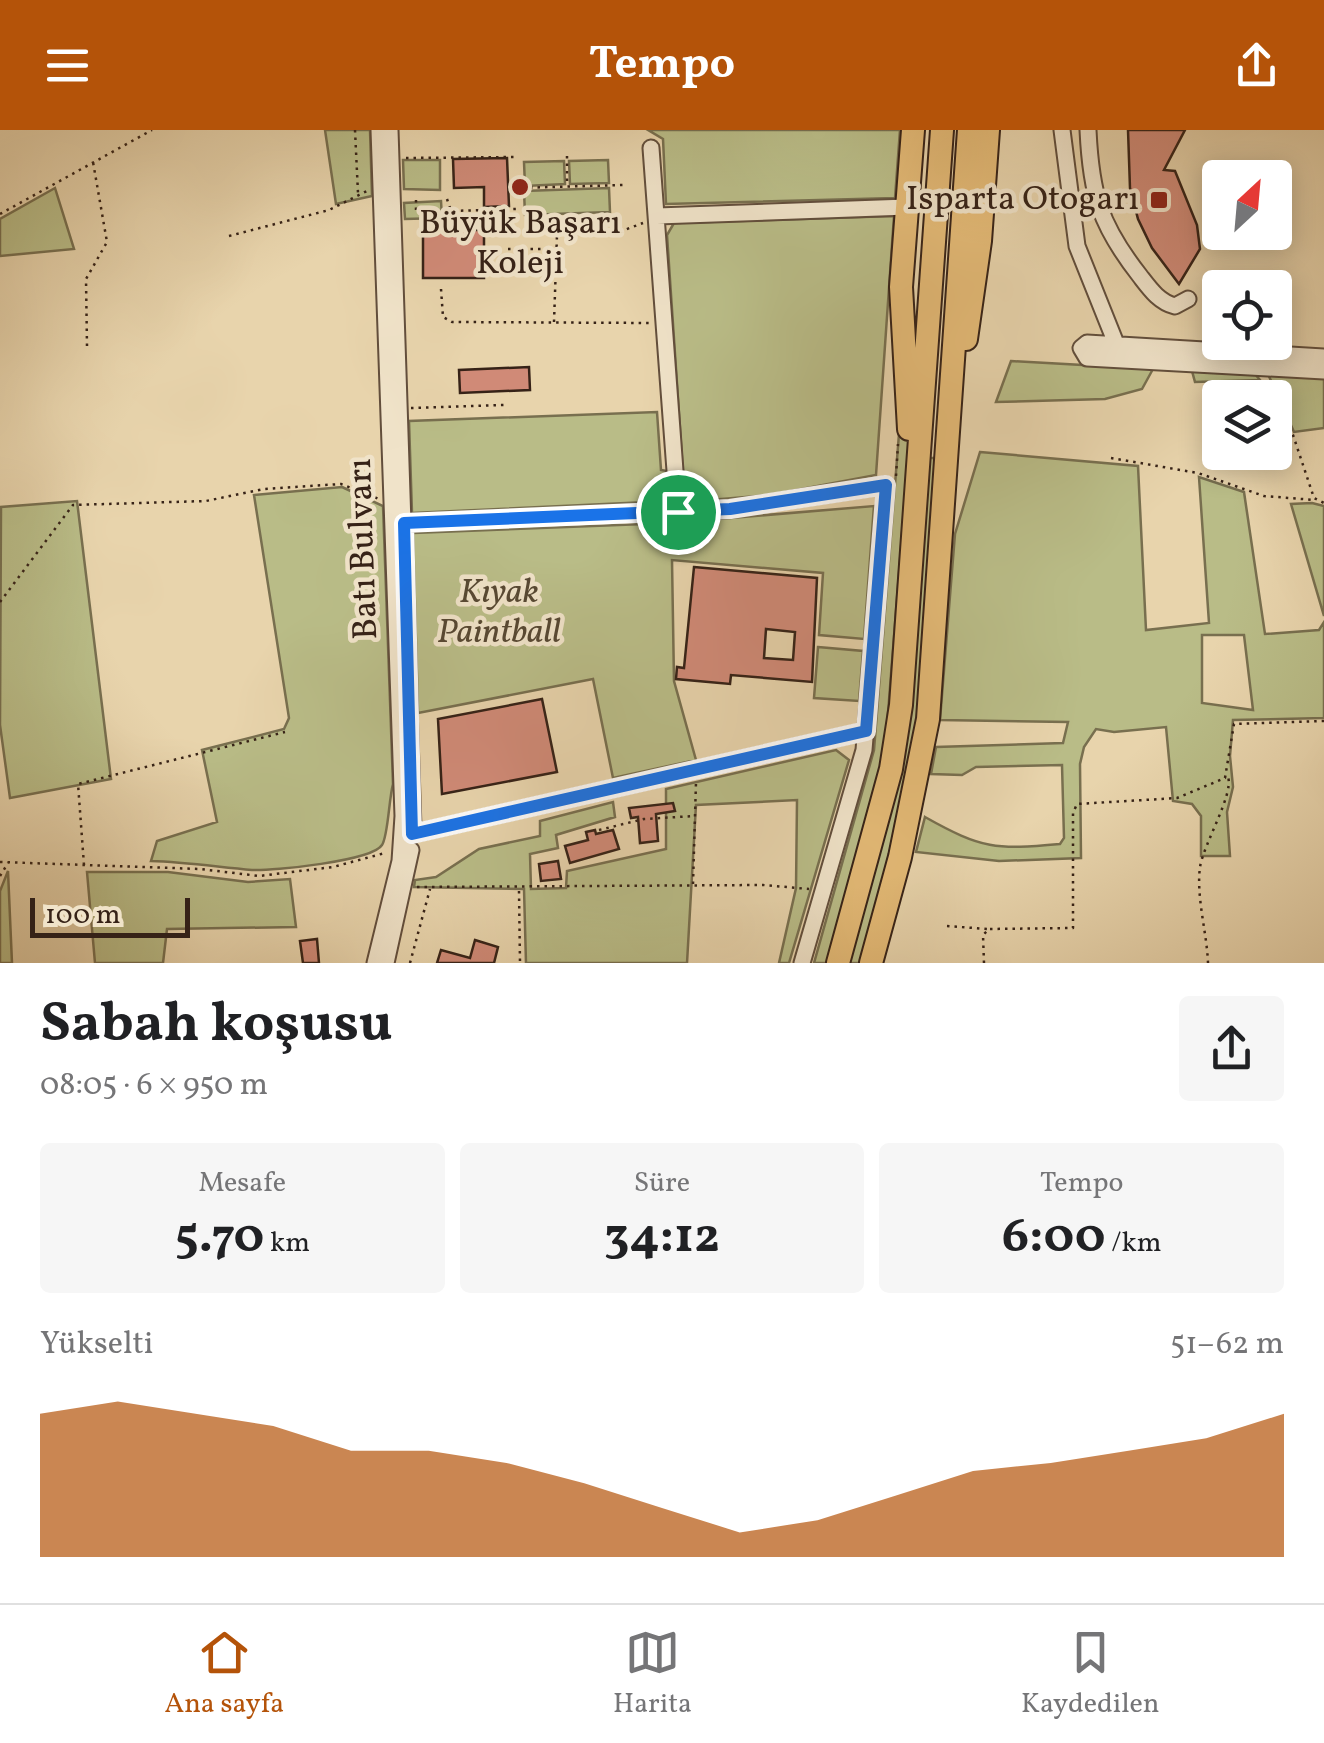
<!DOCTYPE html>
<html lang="tr">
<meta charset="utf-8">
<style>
:root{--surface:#fff;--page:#f6f6f6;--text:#202124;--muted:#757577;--line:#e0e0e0;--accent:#b45309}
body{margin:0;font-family:Vollkorn,serif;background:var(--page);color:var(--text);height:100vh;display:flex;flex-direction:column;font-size:38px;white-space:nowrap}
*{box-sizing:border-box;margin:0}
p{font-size:32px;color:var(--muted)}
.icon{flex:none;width:55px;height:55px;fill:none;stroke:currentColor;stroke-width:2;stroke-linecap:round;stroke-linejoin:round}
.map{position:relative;height:833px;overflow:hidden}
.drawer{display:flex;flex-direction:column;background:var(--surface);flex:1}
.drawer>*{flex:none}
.needle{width:65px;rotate:26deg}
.controls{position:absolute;left:1202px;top:30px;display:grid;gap:20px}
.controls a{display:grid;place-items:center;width:90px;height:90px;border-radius:10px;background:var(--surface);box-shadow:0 5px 25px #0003;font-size:50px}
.scale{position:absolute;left:30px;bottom:25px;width:160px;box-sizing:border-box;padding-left:10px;border:5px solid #362217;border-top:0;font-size:28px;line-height:35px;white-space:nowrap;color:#362217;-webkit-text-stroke:8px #f0e3c9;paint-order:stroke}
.pin{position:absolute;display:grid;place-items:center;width:85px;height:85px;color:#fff;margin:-42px;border:5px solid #fff;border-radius:50%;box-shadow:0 2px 10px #0007}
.round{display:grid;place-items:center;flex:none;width:105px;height:105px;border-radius:10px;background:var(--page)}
.head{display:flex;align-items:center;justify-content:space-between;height:170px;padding:0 40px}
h1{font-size:55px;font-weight:700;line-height:75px}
.metrics{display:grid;grid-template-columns:repeat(3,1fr);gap:15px;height:170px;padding:10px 40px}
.metrics div{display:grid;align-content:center;border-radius:10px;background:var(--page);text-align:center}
.metrics b{font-size:50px;font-weight:700}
.metrics small{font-size:28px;font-weight:400}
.metrics p{font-size:28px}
.chart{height:280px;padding:20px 40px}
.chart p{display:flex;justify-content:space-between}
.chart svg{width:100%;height:180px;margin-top:10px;fill:var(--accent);opacity:.7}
header{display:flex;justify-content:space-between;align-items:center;height:130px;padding:0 40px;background:var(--accent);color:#fff;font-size:45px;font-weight:700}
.tab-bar{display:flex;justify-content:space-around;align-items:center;height:140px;border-top:2px solid var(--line);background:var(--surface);font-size:28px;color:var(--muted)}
.tab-bar a{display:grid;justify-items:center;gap:5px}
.tab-bar .active{color:var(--accent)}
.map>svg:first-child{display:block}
.green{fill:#b9bc87;stroke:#786f4f;stroke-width:2.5;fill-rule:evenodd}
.building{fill:#d08a77;stroke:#362217;stroke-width:2.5;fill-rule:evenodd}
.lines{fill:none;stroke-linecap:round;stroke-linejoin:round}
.minor-casing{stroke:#624e3c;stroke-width:19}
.highway-casing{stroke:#362217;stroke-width:26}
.path{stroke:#362217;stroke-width:2.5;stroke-dasharray:2.5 5;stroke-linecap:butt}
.minor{stroke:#f0e3c9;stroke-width:15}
.highway{stroke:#e4ba76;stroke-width:22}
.route-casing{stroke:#fff;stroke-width:20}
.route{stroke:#1a73e8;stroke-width:12}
.poi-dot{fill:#8f2418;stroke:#f0e3c9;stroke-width:4}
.labels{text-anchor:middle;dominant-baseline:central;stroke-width:9;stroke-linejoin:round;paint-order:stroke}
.poi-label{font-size:35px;fill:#362217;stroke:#f0e3c9;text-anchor:end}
.street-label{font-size:35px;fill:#362217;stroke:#f0e3c9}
.park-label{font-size:35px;font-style:italic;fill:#574833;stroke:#f0e3c9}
</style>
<header><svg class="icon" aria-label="menu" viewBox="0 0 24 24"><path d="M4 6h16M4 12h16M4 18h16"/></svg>Tempo<svg class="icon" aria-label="share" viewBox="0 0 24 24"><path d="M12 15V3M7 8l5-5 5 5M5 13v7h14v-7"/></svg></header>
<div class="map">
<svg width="1324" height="833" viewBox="0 0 1324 833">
<rect width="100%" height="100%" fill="#e8d4ac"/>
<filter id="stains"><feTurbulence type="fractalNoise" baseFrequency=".002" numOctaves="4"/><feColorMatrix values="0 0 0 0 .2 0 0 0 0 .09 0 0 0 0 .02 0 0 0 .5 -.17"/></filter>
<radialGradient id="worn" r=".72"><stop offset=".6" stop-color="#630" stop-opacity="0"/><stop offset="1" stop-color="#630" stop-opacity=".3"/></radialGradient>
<!-- green -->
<path class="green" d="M325 0H370L372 66 336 74Z
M648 0H900L895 68 666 74 663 9Z
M403 30H440V60L404 59Z
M608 30 609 53 570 54 569 31Z
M564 31 565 54 525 56 524 32Z
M55 58 74 119 0 126V89Z
M609 58 610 82 525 85 524 61Z
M441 71 442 88 405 89 404 73Z
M894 86 876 345 770 365 685 372 667 105 674 93Z
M905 228 909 315 885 621 828 833H814L874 620Z
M1011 231 1153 239 1142 259 1105 269 996 272Z
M1192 241 1255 244 1260 250 1195 252Z
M1268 244 1324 247V298L1294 302Z
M657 282 661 340 667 341 669 371 412 383 409 291Z
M980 322 1138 336 1146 500 1209 493 1199 347 1244 362 1265 504 1319 500 1324 492V588L1233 590 1230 626 1233 657 1227 682 1230 726H1201V686L1192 674 1173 671 1166 597 1114 602 1096 599 1084 617 1080 634 1081 728 999 731 916 722 925 687C982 719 996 720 1060 714L1064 708 1062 635 976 637 962 645 931 644 936 617 1063 613 1068 592 940 590 955 404ZM1202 505H1244L1253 580 1202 573Z
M926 328H938L919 599 863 833H846L876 728Z
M342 357 383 376 393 654C389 668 388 707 382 715 372 731 273 741 252 740 218 737 185 732 151 731L157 711 217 692 202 620 284 599 289 588 254 365Z
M77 371 111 649 10 668 0 595 1 377Z
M1312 373 1324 376V486L1291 374Z
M874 376 864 509 819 505 823 443 672 430 674 551 696 630 613 648 593 549 418 583 413 403 671 393Z
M818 517 863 521 859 571 814 568Z
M836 620 849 630 789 833H779L796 758 797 670 696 675 687 833H526L524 759 414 757 415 750 436 747 479 719 540 706V691L613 672 615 687 556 705 558 718 530 724 531 759 566 758 567 741 666 719V659Z
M8 741 12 833H0V761Z
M87 742H168L248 752 290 749 296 797 167 799 163 833H95Z"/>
<!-- building -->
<path class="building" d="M1128 0H1185L1164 40 1175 41 1197 95 1200 119 1179 154 1152 118 1138 89 1130 58Z
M507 28 509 76 484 77V57L454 58 453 29Z
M423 100H484V148H423Z
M529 237 530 260 460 263 459 240Z
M694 437 817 448 812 552 731 545 730 554 676 549 677 537 684 538ZM766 499 795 502 793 530 764 528Z
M542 569 557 642 442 664 438 589Z
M673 673 675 681 656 684 658 711 640 713 638 687 631 688 629 678Z
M595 700 596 704 613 700 619 719 570 733 565 716 588 710 586 702Z
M558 731 561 749 541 751 539 734Z
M317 809 319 833H303L300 811Z
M475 810 498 817 494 833H437L441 820 470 828Z"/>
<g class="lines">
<!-- minor casing -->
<g class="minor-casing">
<path id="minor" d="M390 0 413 697
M1062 0 1077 116 1119 221
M1088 0C1091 65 1100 95 1140 146 1150 159 1159 172 1175 176L1188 169
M651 18 678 381
M657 86 907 77
M1324 227 1087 213 1081 218 1087 228 1324 241
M404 393 730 379 886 355 864 620 802 833
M412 704 866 601
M375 833 400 731 403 686 379 0
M386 833 411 720"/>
</g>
<!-- highway casing -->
<g class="highway-casing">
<path id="highway" d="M966 209 980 111 988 0
M909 299 901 157 913 0
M838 833 891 639 901 575 942 0
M871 833 900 727 928 589 969 0"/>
</g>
<!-- path -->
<path class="path" d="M355 0 358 63
M567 26V55
M406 28 514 27
M515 58 624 55
M447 69 451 81 516 79
M416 80V70
M0 84 152 0
M229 106 329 80 369 60
M508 119H553
M441 159 443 187 452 192 653 193
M554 192 557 105 619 102 643 93
M87 216 86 149 107 112 93 32
M1266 251 1293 305 1314 368 1324 373
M411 278 504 275
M1111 328 1198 343 1264 366 1315 370
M896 346 898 314
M0 472 73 375 206 371 264 359 341 354 379 369
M599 700 644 689 694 686
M0 732 200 739 259 746 333 737 385 723
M84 735 78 654 285 602
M0 746 8 733
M693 754 696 652
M417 757 763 755 809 759
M519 761 520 833
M947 796 987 799
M410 833 430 759
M984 833 983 805 989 799 1073 798V683L1077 674 1177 668 1225 648 1234 594 1324 591
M1208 833C1207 803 1196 767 1200 737 1204 713 1234 664 1228 647"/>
<!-- minor -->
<use href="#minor" class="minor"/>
<!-- highway -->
<use href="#highway" class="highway"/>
</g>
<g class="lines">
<!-- route casing -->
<g class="route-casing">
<path id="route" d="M886 355 866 601 412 704 404 393 730 379Z"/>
</g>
<!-- route -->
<use href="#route" class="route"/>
</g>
<!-- markers -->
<g class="poi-dot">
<circle cx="520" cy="57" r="10"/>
<rect x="1149" y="60" width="20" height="20" rx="5"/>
</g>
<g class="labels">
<!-- poi labels -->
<g class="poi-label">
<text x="1139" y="70">Isparta Otogarı</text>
<text x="520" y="94" text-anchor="middle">Büyük Başarı<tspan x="520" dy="40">Koleji</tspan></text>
</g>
<!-- street labels -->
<g class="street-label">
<text transform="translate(364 419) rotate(-92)">Batı Bulvarı</text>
</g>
<!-- park labels -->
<g class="park-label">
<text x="499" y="463">Kıyak<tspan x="499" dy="40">Paintball</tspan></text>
</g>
</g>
<rect width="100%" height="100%" filter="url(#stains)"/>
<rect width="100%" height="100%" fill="url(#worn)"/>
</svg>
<div class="controls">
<a><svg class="needle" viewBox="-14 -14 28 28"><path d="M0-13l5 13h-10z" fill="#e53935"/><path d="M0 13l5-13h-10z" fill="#757577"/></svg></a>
<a><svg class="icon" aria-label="locate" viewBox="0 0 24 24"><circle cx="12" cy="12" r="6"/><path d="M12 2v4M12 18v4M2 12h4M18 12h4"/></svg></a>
<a><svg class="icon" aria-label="layers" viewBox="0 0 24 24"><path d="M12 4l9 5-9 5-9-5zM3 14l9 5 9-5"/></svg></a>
</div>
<div class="scale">100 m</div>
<div class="pin" style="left:678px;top:382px;background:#1e9e55"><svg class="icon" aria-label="arrive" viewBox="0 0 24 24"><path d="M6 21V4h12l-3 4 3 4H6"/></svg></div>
</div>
<section class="drawer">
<div class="head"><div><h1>Sabah koşusu</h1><p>08:05 · 6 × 950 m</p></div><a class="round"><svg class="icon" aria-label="share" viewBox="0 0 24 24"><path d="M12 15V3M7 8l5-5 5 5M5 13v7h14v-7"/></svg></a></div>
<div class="metrics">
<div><p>Mesafe</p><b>5.70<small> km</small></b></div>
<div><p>Süre</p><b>34:12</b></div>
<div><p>Tempo</p><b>6:00<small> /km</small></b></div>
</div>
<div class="chart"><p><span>Yükselti</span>51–62 m</p>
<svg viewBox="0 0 160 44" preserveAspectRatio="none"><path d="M0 44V9L10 6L20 9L30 12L40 18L50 18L60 21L70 26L80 32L90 38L100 35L110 29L120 23L130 21L140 18L150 15L160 9V44z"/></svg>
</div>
</section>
<nav class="tab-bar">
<a class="active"><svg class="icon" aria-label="home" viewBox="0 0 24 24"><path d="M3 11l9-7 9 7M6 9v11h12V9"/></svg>Ana sayfa</a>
<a><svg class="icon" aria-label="map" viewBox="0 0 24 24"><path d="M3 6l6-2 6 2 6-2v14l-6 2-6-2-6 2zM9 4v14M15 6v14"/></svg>Harita</a>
<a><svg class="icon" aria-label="saved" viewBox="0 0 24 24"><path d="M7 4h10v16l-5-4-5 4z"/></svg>Kaydedilen</a>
</nav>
